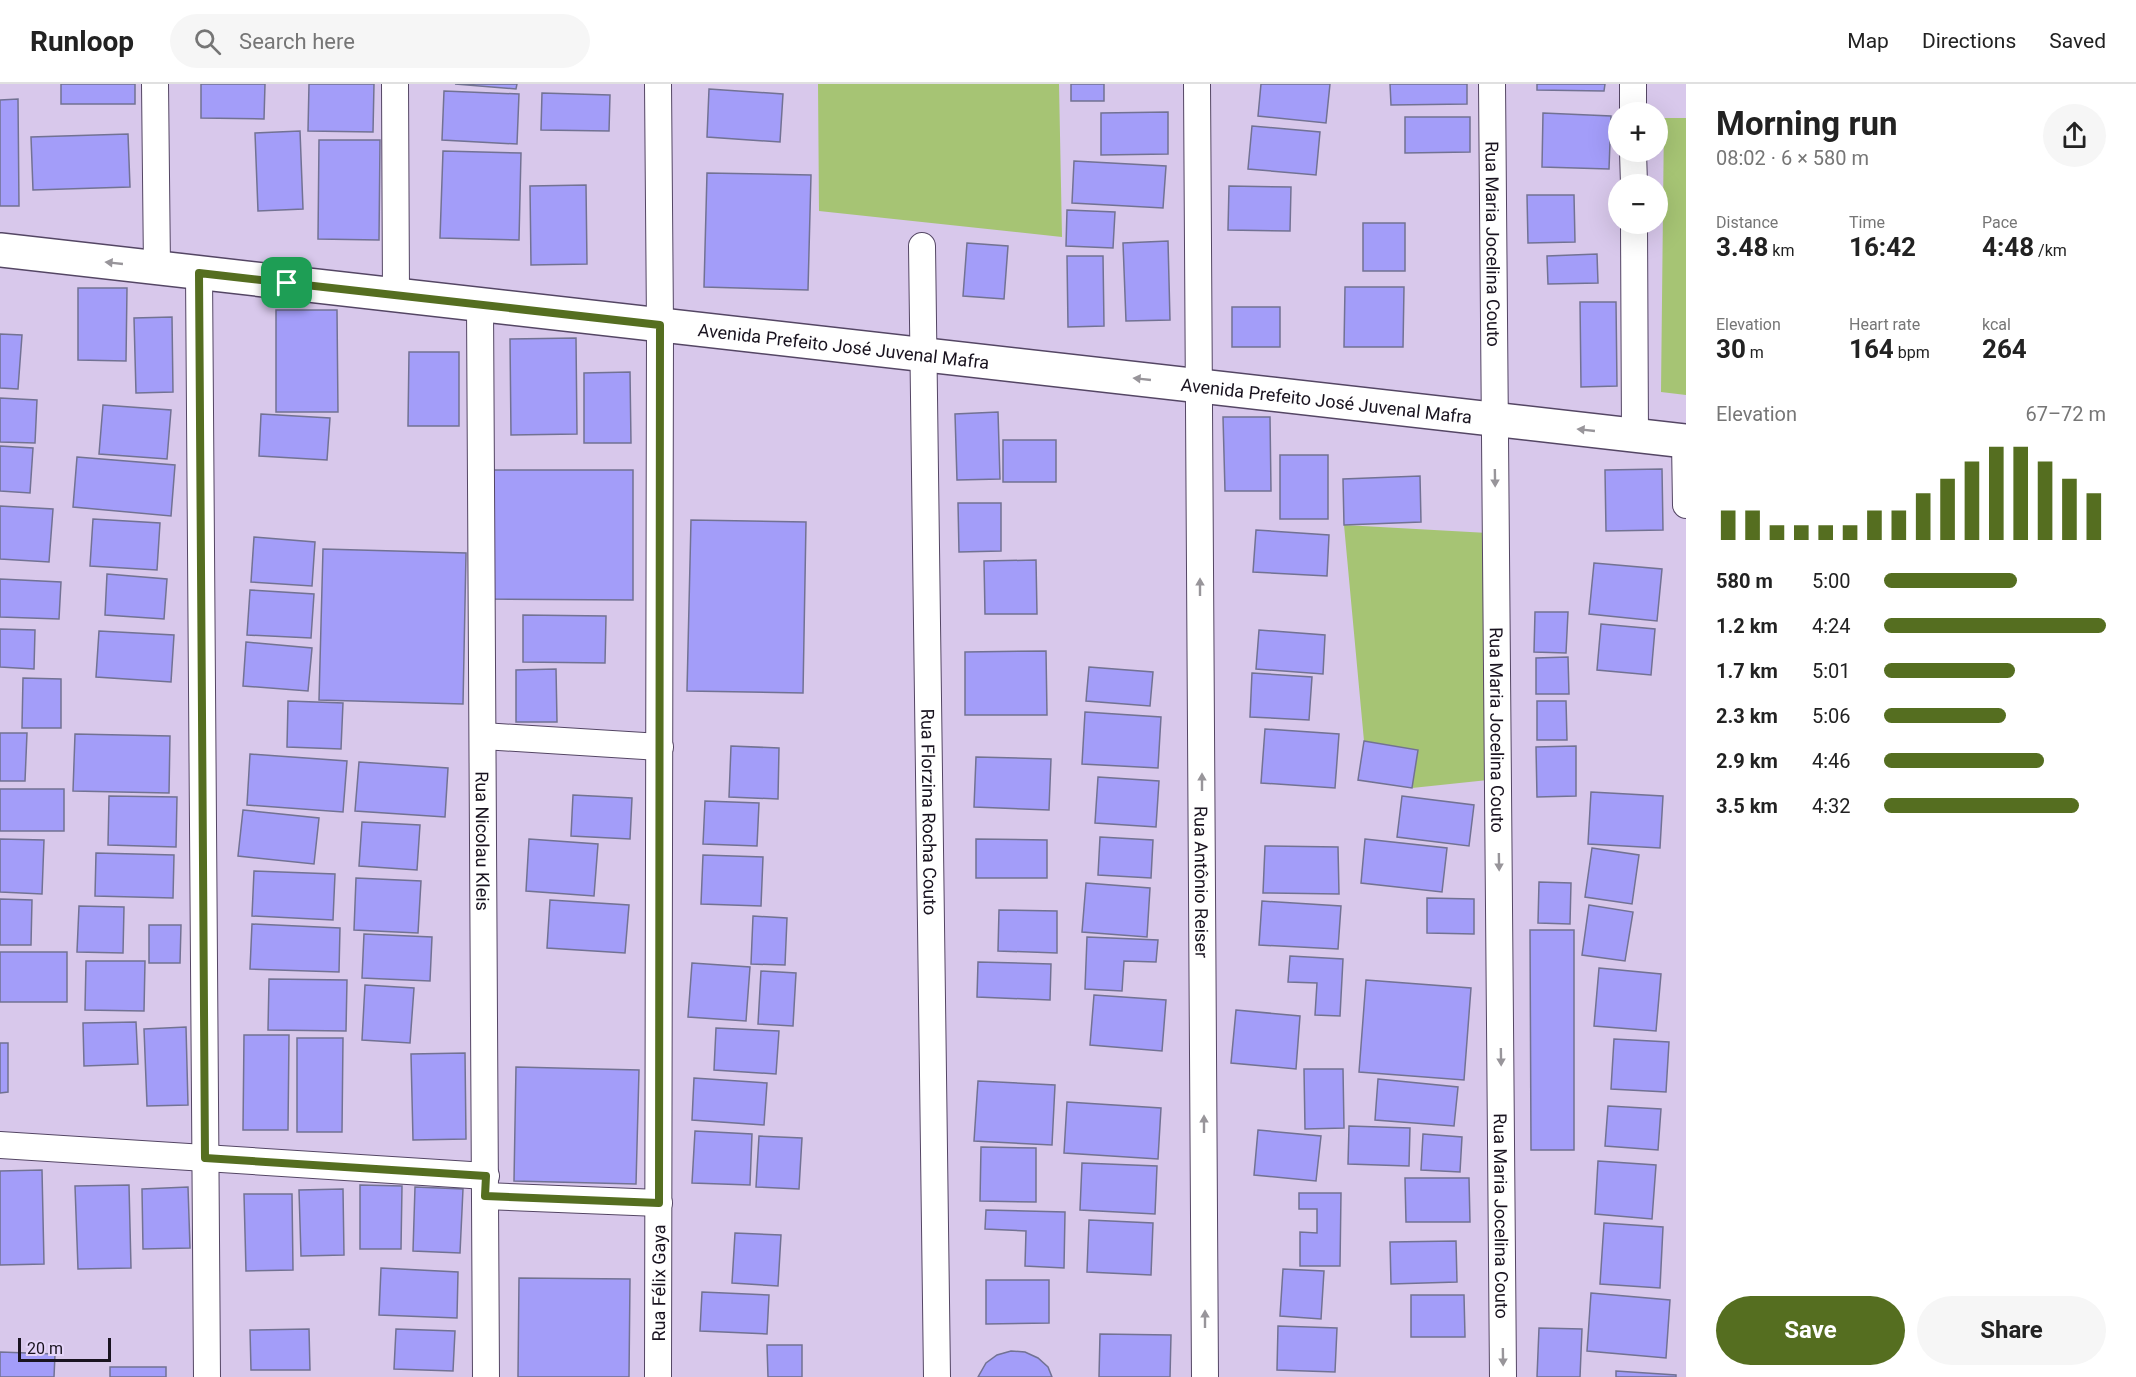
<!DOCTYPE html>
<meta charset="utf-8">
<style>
:root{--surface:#fff;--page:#f6f6f6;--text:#222;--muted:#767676;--line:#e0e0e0;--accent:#556e20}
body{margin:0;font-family:Roboto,sans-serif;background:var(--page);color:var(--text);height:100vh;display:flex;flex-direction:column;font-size:22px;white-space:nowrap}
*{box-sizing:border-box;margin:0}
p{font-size:20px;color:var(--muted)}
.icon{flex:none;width:33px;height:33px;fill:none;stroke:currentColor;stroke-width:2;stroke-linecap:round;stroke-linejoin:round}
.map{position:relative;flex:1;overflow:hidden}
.details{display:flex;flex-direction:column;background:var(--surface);width:450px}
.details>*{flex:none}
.tools{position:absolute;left:1608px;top:18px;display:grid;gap:12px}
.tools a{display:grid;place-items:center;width:60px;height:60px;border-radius:50%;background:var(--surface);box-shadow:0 6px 24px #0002;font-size:30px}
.scale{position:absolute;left:18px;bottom:15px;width:93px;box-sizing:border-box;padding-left:6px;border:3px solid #19131f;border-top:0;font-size:16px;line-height:21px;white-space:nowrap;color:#19131f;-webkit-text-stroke:4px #e5d5f9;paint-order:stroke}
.pin{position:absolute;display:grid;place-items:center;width:51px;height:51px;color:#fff;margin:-26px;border-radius:12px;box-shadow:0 3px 9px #0006}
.round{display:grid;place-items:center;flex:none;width:63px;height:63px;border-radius:32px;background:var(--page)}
.headline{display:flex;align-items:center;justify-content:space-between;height:102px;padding:0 30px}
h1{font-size:33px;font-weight:700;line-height:45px}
.figures{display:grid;grid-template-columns:repeat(3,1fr);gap:9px;height:102px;padding:6px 30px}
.figures div{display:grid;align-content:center}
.figures b{font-size:26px;font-weight:700}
.figures small{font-size:16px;font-weight:400}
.figures p{font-size:16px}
.chart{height:168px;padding:12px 30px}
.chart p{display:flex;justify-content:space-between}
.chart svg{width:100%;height:108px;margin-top:6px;stroke:var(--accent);stroke-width:6}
.button{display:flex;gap:12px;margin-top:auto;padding:12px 30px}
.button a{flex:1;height:69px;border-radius:36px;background:var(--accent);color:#fff;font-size:24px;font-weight:700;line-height:69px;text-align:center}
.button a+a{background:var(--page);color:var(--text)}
ul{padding:0 30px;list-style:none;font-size:20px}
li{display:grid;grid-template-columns:96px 72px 1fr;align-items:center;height:45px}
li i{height:15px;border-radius:8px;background:var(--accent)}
header{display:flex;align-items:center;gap:36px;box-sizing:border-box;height:84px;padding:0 30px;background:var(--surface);border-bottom:2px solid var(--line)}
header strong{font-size:28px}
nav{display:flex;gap:33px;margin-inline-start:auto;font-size:21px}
.search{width:420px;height:54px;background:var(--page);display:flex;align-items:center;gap:15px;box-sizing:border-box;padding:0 21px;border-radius:33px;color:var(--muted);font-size:22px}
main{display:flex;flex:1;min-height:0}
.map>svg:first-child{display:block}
.green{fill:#a6c474}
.building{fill:#a39df9;stroke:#727293;stroke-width:1.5}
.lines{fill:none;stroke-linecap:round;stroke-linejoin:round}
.street-casing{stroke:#544664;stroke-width:28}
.secondary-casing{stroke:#544664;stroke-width:36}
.street{stroke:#fff;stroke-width:26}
.secondary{stroke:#fff;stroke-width:33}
.oneway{fill:#98959a}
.route-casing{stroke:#fff;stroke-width:12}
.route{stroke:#556e20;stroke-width:8}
.labels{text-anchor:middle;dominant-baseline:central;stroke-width:4.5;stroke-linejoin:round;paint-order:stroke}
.street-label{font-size:18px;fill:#19131f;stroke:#e5d5f9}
</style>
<header>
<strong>Runloop</strong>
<div class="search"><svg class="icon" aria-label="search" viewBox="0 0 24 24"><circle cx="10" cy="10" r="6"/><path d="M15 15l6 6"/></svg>Search here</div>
<nav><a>Map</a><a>Directions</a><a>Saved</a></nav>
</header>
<main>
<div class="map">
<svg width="1686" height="1293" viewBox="0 0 1686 1293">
<rect width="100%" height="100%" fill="#d8c8eb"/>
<!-- green -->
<path class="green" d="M818 0H1059L1062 153 819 127Z
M1664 34H1686V311L1661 308Z
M1344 441 1488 449V696L1412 704 1417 666 1364 657Z"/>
<!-- building -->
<path class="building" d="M61 0H135V20H61Z
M201 0H265L264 35 201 34Z
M309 0H374L373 48 308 47Z
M455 0H517L516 5Z
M1071 0H1104V17H1071Z
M1261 0H1330L1326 39 1258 32Z
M1390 0H1467V20L1391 21Z
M1537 0H1605L1604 7 1537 6Z
M709 5 783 10 780 58 707 53Z
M444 7 519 10 517 60 442 56Z
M542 9 610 11 609 47 541 46Z
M18 15 19 122H0V16Z
M1168 28V70L1101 71V29Z
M1543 29 1611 32 1609 85 1542 83Z
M1405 33H1470V68L1405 69Z
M1252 42 1320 48 1316 91 1248 85Z
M300 47 303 125 258 127 255 49Z
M128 50 130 103 33 106 31 53Z
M319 56H380L379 156 318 155Z
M443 67 521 69 519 156 440 154Z
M1074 77 1166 82 1163 124 1072 119Z
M707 89 811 91 808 206 704 203Z
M586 101 587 180 531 181 530 102Z
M1229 102 1291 103 1290 147 1228 146Z
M1527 111H1574L1575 158 1528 159Z
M1067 126 1115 128 1113 164 1066 162Z
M1363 139H1405V187H1363Z
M1168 157 1170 236 1126 237 1123 159Z
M967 159 1008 162 1004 215 963 212Z
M1597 170 1598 199 1548 200 1547 172Z
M1067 172H1103L1104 242 1068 243Z
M1345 203H1404L1403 263H1344Z
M78 204H127L126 277 78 276Z
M1580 218H1616L1617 302 1581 303Z
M1232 223H1280V263H1232Z
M276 226H337L338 328H276Z
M172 233 173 308 136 309 134 234Z
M0 250 22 251 18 305 0 304Z
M576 254 577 350 511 351 510 255Z
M409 268H459V342H408Z
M630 288 631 359H584V289Z
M0 314 37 316 35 359 0 358Z
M103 321 171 326 167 375 99 370Z
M998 328 1000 395 957 396 955 330Z
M261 330 330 334 327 376 259 372Z
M1223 333H1270L1271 407H1225Z
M1003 356H1056V398H1003Z
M0 362 33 364 30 409 0 407Z
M1280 371H1328V435H1280Z
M77 373 175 381 171 432 73 423Z
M1662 385 1663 446 1606 447 1605 386Z
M491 386H633V516L490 515Z
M1420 392 1421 438 1344 441 1343 395Z
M958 419H1001V467L959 468Z
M0 422 53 425 49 478 0 475Z
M93 435 160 439 157 486 90 482Z
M691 436 806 438 803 609 687 607Z
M1256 446 1329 451 1327 492 1253 488Z
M254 453 315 458 312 502 251 498Z
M323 465 466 469 463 620 319 616Z
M1036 476 1037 530H985L984 477Z
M1594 479 1662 485 1657 537 1589 530Z
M107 490 167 495 164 535 105 531Z
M0 495 61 498 59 535 0 533Z
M250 506 314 510 311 554 247 551Z
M1535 528H1568L1566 569 1534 568Z
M523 531 606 532 605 579 523 578Z
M1601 540 1655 545 1651 591 1597 586Z
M0 545 35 546 34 585 0 583Z
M1259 546 1325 551 1323 590 1256 585Z
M99 547 174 551 171 598 96 593Z
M246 558 312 564 308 607 243 602Z
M1046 567 1047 631H965V568Z
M1568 573 1569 610H1536V574Z
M1089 583 1153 588 1150 622 1086 617Z
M556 585 557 638H516V586Z
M1252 589 1312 593 1309 636 1250 633Z
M23 594 61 595V644H22Z
M288 617 343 619 341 665 287 663Z
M1537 617H1566L1567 656H1537Z
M1085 628 1161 633 1158 684 1082 680Z
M1265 645 1339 650 1335 704 1261 699Z
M0 649H27L25 697H0Z
M75 650 170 652 169 709 73 707Z
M1364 657 1418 666 1412 704 1358 696Z
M731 662 779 664 778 715 729 713Z
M1576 662V712L1537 713 1536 663Z
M250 670 347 677 343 728 247 721Z
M976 673 1051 675 1049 726 974 723Z
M359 678 448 684 445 733 355 727Z
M1098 693 1159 697 1156 743 1095 739Z
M0 705H64V747H0Z
M1591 708 1663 712 1660 764 1588 760Z
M573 711 632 714 630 755 571 752Z
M109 712 177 713 176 763 108 761Z
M1402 712 1474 721 1469 762 1397 753Z
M705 717 759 719 757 762 703 760Z
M243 726 319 734 314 780 238 772Z
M362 738 420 741 417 786 359 782Z
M1100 753 1153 756 1151 794 1098 791Z
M0 755 44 756 42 810 0 808Z
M529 755 598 760 594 812 526 807Z
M976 755 1047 756V794H976Z
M1365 755 1447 764 1442 808 1361 799Z
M1265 762 1338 763 1339 810 1263 809Z
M1592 764 1639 771 1632 820 1585 813Z
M96 769 174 771 173 814 95 812Z
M703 771 763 773 761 822 701 820Z
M254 787 335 790 333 836 252 832Z
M356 794 421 797 418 849 354 846Z
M1539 798 1571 799 1570 840 1538 839Z
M1086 799 1150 804 1147 853 1082 848Z
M1427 814 1474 815V850L1427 849Z
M0 815 32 816 31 861H0Z
M550 816 629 821 625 869 547 864Z
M1262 817 1341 822 1338 865 1259 861Z
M1589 821 1633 828 1625 877 1582 871Z
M79 822 124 823 123 869 77 868Z
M999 826 1057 827V869L998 867Z
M753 832 787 834 785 881 751 880Z
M252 840 340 844 339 888 250 885Z
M149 841H181L180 879H149Z
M1530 846H1574V1066H1531Z
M364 850 432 853 430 897 362 894Z
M1087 853 1158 856 1156 878 1124 877 1122 907 1085 905Z
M0 868H67V918H0Z
M1290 872 1343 875 1340 932 1315 931 1317 899 1288 898Z
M86 877H145L144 927 85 926Z
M978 878 1051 880 1050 916 977 913Z
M692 879 750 883 746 937 688 933Z
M1599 884 1661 890 1656 947 1594 942Z
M761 887 796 889 793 942 758 940Z
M269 895 347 896 346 947 268 946Z
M1366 896 1471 904 1464 996 1359 988Z
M365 901 414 904 410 959 362 956Z
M1094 911 1166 916 1162 967 1090 961Z
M1236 926 1300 932 1296 985 1231 979Z
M136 938 138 980 84 982 83 939Z
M186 943 188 1021 147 1022 144 945Z
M716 944 779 947 776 990 714 986Z
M244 951H289L288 1046H243Z
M297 954H343L342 1048H297Z
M1614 955 1669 958 1666 1008 1611 1005Z
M0 959H8V1008L0 1009Z
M465 969 466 1055 413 1056 411 970Z
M516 983 639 986 636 1100 514 1097Z
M1304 985H1343L1344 1044 1305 1045Z
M694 994 767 999 764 1041 692 1036Z
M1378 995 1458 1003 1454 1042 1375 1036Z
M978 997 1055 1001 1052 1061 974 1057Z
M1067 1018 1161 1024 1158 1075 1064 1069Z
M1608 1022 1661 1025 1658 1066 1605 1062Z
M1349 1042 1410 1044 1409 1082 1348 1080Z
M1258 1046 1321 1052 1316 1097 1254 1091Z
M695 1047 752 1050 750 1101 692 1099Z
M1423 1050 1462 1053 1460 1088 1421 1086Z
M759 1052 802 1054 799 1105 756 1103Z
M981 1063 1036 1064V1118L980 1117Z
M1598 1077 1656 1081 1652 1135 1595 1130Z
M1082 1079 1157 1082 1155 1130 1080 1126Z
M42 1086 44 1180 0 1181V1087Z
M1405 1094H1469L1470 1138H1406Z
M129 1101 131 1184 78 1185 75 1102Z
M360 1101 402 1102 401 1165H360Z
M188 1103 190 1164 143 1165 142 1105Z
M415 1103 463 1105 460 1169 413 1167Z
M343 1105 344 1171 301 1172 299 1106Z
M1299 1109H1341L1340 1182H1300V1148L1317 1149V1125H1299Z
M244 1110H292L293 1186 246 1187Z
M986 1126 1065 1128 1064 1184 1025 1182 1026 1147 985 1145Z
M1089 1136 1153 1139 1151 1191 1087 1188Z
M1604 1139 1663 1143 1660 1204 1600 1200Z
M735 1149 781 1151 778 1202 732 1199Z
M1456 1157 1457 1198 1391 1200 1390 1158Z
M381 1184 458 1188 457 1234 379 1231Z
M1283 1185 1324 1187 1321 1235 1280 1232Z
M519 1194 630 1195 629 1293H518Z
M986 1196H1049V1239L986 1240Z
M702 1208 769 1211 767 1250 700 1247Z
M1591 1209 1670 1216 1666 1274 1587 1267Z
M1411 1211H1464L1465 1253H1411Z
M1278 1242 1337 1244 1335 1288 1277 1286Z
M1539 1244 1582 1245 1580 1293H1537Z
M309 1245 310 1286H251L250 1246Z
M396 1245 455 1247 453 1287 394 1285Z
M1100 1250 1171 1251 1170 1293H1099Z
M767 1261H802V1293H768Z
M1011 1267 1025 1268 1038 1274 1048 1283 1052 1293H978L986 1279 997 1271Z
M0 1268 55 1270 54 1293H0Z
M110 1283H166V1293H110Z
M1616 1287 1676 1291V1293H1616Z"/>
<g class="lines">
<!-- street casing -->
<g class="street-casing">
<g id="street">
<path d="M155 0 157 184"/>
<path d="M395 0 396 211"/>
<path id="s1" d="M1197 0 1205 1293"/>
<path id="s2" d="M1492 0 1503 1293"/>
<path d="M1633 0V28"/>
<path d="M1633 68 1634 100"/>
<path d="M1634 140 1635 351"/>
<path id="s3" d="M922 162 937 1293"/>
<path d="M199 189 207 1293"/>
<path id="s4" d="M480 221 486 1293"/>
<path d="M1685 357 1686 421"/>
<path d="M483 652 660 663"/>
<path d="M0 1061 486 1092"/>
<path d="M485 1112 659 1119"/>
<path id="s5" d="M658 1293 660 241 658 0"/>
</g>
</g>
<!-- secondary casing -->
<g class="secondary-casing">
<g id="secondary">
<path id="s6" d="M0 166 1686 357"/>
</g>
</g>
<!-- street -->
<use href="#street" class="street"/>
<!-- secondary -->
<use href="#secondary" class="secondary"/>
</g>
<!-- one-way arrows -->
<defs><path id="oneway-solid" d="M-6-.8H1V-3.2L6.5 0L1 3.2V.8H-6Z" transform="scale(1.5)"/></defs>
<g class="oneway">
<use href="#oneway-solid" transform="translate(114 179) rotate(-174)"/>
<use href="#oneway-solid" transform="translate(1142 295) rotate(-174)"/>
<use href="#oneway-solid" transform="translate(1586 346) rotate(-174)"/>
<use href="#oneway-solid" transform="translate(1495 394) rotate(89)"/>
<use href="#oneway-solid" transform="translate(1200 503) rotate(-90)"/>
<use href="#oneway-solid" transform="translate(1202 698) rotate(-90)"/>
<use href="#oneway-solid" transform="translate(1499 778) rotate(89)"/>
<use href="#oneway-solid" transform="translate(1501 973) rotate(89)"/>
<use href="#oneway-solid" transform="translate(1204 1040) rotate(-90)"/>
<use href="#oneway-solid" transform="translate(1205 1235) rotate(-90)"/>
<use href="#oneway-solid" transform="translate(1503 1273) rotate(89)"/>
</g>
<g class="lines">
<!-- route casing -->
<g class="route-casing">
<path id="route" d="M199 189 660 241 659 1119 485 1112 486 1092 205 1074Z"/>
</g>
<!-- route -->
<use href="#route" class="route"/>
</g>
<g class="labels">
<!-- street labels -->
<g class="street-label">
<text stroke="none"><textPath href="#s2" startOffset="160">Rua Maria Jocelina Couto</textPath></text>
<text stroke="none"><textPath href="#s6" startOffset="849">Avenida Prefeito José Juvenal Mafra</textPath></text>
<text stroke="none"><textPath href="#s6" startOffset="1335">Avenida Prefeito José Juvenal Mafra</textPath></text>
<text stroke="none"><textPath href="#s2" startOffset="646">Rua Maria Jocelina Couto</textPath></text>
<text stroke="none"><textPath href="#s3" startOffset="566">Rua Florzina Rocha Couto</textPath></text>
<text stroke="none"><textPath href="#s4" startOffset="536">Rua Nicolau Kleis</textPath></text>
<text stroke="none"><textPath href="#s1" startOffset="798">Rua Antônio Reiser</textPath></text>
<text stroke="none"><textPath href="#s2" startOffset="1132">Rua Maria Jocelina Couto</textPath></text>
<text stroke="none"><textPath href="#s5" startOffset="94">Rua Félix Gaya</textPath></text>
</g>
</g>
</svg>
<div class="tools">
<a>+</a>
<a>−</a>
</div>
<div class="scale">20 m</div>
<div class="pin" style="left:287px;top:199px;background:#1e9e55"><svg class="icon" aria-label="arrive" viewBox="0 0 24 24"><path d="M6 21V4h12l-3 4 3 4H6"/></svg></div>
</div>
<section class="details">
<div class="headline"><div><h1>Morning run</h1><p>08:02 · 6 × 580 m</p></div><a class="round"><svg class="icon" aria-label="share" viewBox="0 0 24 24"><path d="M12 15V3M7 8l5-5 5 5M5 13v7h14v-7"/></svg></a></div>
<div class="figures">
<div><p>Distance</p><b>3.48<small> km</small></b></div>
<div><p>Time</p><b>16:42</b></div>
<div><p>Pace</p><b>4:48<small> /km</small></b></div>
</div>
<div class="figures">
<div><p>Elevation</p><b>30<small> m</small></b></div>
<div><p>Heart rate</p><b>164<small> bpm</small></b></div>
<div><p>kcal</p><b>264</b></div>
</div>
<div class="chart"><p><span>Elevation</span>67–72 m</p>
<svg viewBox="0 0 160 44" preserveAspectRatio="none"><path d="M5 44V32M15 44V32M25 44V38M35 44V38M45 44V38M55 44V38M65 44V32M75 44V32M85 44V25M95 44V19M105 44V12M115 44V6M125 44V6M135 44V12M145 44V19M155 44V25"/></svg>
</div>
<ul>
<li><b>580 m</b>5:00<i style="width:60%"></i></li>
<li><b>1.2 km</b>4:24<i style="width:100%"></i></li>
<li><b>1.7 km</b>5:01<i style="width:59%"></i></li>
<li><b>2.3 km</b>5:06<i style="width:55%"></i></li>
<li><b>2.9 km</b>4:46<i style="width:72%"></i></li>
<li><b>3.5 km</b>4:32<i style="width:88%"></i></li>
</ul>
<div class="button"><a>Save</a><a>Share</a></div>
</section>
</main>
